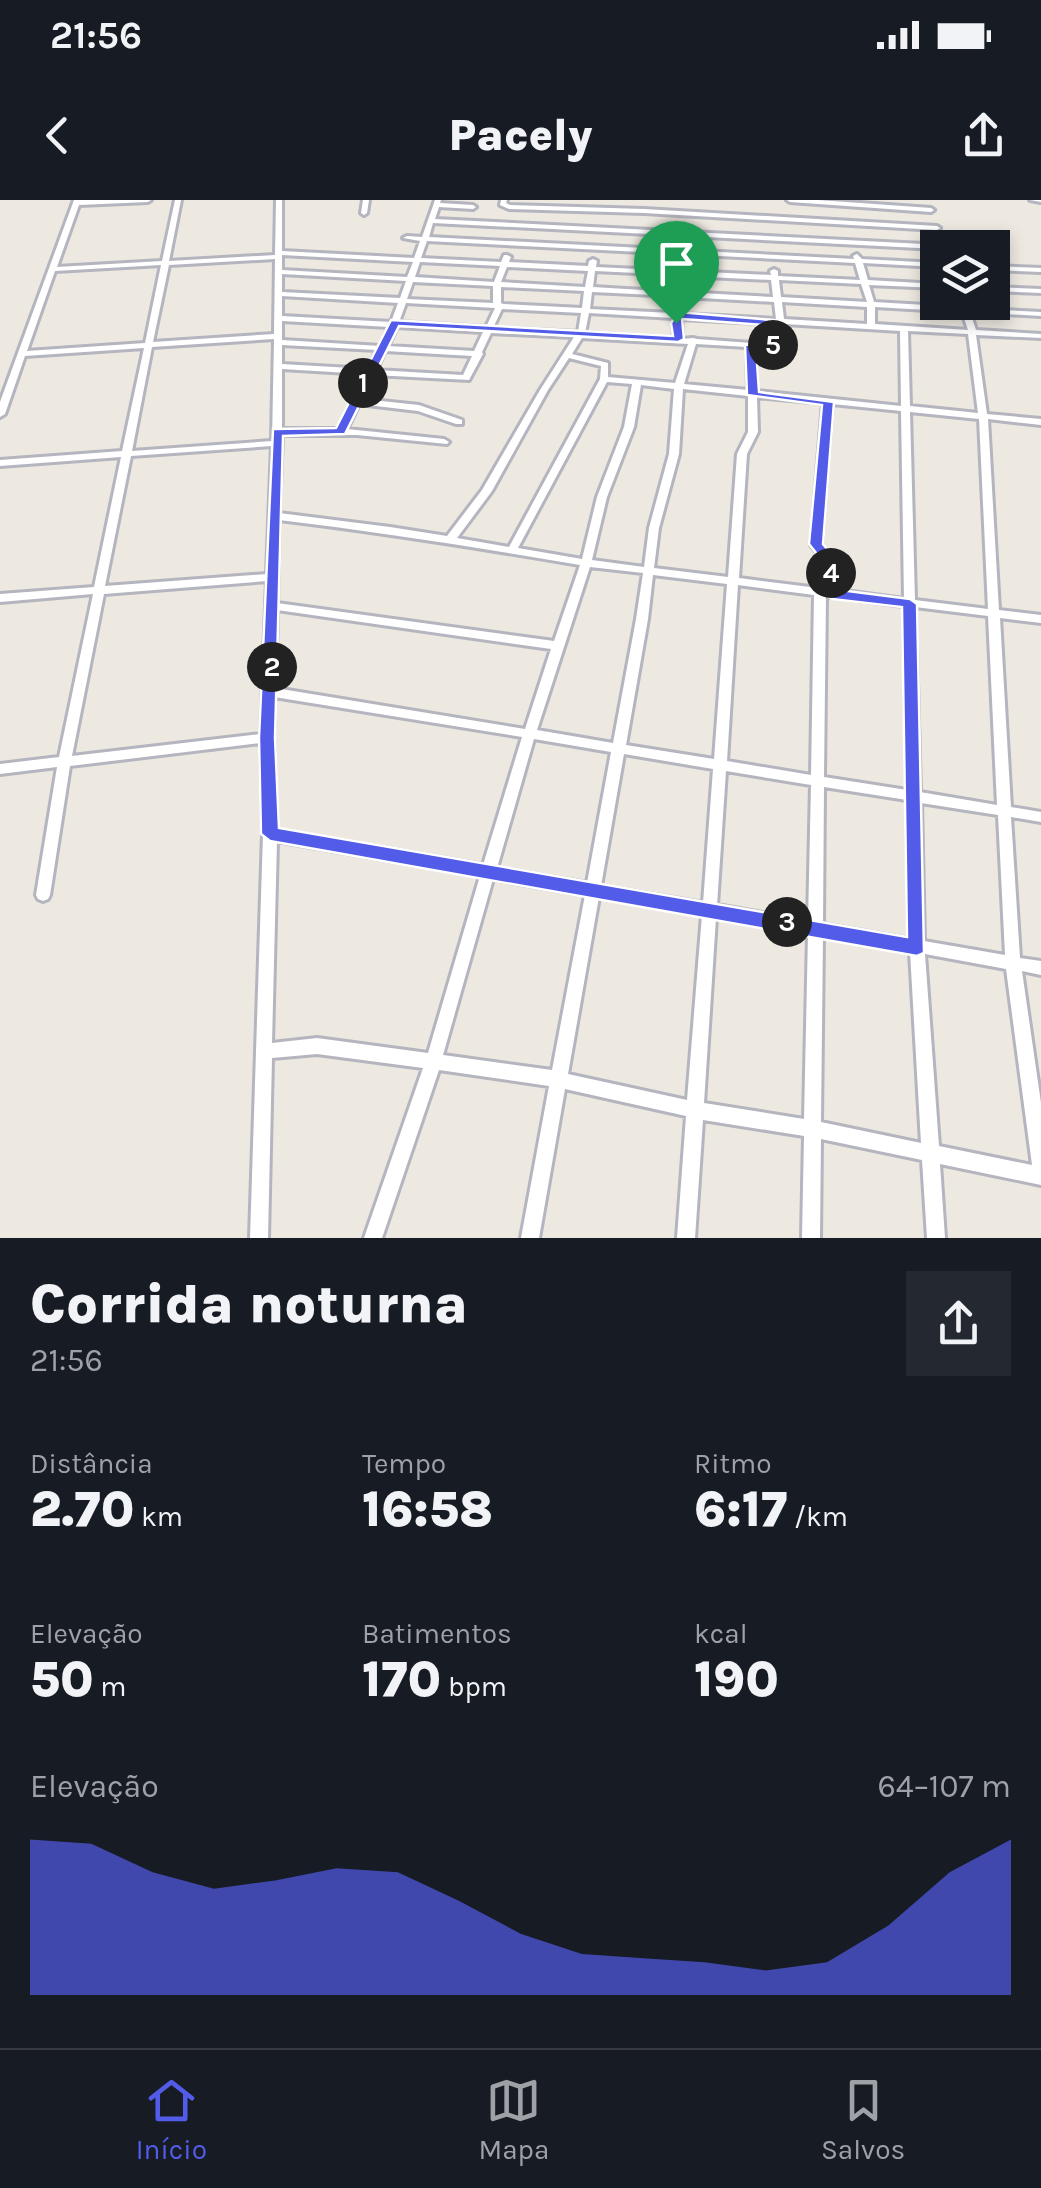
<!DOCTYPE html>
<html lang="pt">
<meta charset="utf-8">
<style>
:root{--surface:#171b24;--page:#242831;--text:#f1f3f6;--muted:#9ea1a6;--line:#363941;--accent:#525ce9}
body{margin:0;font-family:Karla,sans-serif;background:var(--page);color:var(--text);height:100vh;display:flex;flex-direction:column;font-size:38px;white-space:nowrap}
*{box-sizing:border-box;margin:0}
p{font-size:32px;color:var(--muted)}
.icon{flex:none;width:55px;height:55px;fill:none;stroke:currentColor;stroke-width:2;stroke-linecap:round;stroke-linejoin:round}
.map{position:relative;height:1038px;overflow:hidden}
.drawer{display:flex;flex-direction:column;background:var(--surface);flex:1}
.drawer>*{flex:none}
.fabs{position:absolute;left:920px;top:30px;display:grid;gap:20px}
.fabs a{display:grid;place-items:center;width:90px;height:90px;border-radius:0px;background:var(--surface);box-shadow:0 5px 15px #0003;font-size:50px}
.pin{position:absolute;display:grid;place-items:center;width:85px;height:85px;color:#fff;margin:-102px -42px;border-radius:50% 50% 50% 0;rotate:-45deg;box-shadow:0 0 10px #0007}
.pin .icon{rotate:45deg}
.km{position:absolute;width:50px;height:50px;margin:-25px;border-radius:50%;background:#222;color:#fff;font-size:28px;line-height:50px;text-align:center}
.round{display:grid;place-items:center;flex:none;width:105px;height:105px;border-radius:0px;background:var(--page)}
.headline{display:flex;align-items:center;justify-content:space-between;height:170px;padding:0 30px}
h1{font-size:55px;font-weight:800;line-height:75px}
.stats{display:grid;grid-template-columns:repeat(3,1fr);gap:15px;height:170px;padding:10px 30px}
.stats div{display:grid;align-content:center}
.stats b{font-size:50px;font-weight:800}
.stats small{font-size:28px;font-weight:400}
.stats p{font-size:28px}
.chart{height:280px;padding:20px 30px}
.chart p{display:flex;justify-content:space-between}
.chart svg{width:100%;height:180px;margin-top:10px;fill:var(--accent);opacity:.7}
.status{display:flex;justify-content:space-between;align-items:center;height:70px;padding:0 50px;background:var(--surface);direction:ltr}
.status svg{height:28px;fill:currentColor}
header{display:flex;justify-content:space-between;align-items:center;height:130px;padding:0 30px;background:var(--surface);font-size:45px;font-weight:800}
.tab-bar{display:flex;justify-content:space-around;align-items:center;height:140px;border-top:2px solid var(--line);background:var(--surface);font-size:28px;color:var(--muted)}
.tab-bar a{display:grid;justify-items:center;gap:5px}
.tab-bar .current{color:var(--accent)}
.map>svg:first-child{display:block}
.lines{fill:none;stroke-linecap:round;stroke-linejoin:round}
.minor-casing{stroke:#b4b5bf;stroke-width:6}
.minor{fill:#fff;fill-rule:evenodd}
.route{fill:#525ce9;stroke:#fff;stroke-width:2.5;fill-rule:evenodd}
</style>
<div class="status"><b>21:56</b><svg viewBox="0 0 49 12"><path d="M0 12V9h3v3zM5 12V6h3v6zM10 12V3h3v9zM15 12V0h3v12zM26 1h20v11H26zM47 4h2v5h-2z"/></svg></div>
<header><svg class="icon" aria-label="back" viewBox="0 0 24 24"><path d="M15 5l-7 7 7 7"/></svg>Pacely<svg class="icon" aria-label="share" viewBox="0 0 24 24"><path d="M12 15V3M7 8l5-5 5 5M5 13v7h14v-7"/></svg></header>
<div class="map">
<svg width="1041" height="1038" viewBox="0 0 1041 1038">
<rect width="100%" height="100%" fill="#ede9e1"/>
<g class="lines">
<!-- minor casing -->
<g class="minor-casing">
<path id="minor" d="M74 0H151L148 2 79 5 57 67 162 61 175 0H181L169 61 275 55 276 0H282V51L414 58 420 41 403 38 407 36 422 37 435 0H441L440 3 473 5 476 7 473 9 439 7 435 19 943 45 946 48 938 49 433 23 429 37 854 59 853 56 857 54 862 59 938 63V67L863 63 868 80 938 84V88L869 85 874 102 960 107 958 102H966L968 108 1041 112V116L970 112 976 130 1041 134V138L976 135 987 214 1041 219V225L988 219 999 410 1041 415V423L1000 418 1011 607 1041 612V622L1011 617 1020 758 1041 761V775L1022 771 1041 903V985L940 964 945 1038H927L922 960 821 939 820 1038H802L804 936 703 920 695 1038H677L686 916 565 889 539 1038H521L549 886 439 870 382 1038H364L423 868 317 854 272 858 268 1038H250L263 634 261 543 70 566 50 695 48 699 43 701 38 699 36 695 57 567 0 574V564L59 557 93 394 0 402V394L94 387 121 257 0 266V260L122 251 144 148 25 156 5 214 0 217V202ZM427 41 855 63 860 80 778 76V71L774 69 770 71 771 75 686 71 687 67 683 65H680L679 71 596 67 597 61 593 59 589 61 588 66 509 62 511 57 507 55H504L501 62 421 58ZM282 55 413 62 407 77 282 70ZM275 59 274 134 153 142 169 65ZM420 62 500 66 494 82 415 77ZM161 65 145 143 27 151 55 71ZM507 67 588 71 585 87 501 82ZM595 71 678 75 676 92 593 87ZM282 74 406 81 400 98 282 92ZM686 76 771 80 773 97 684 92ZM779 80 861 84 867 102 781 97ZM413 82 493 86V103L407 99ZM501 87 584 91 582 108 503 104 501 103ZM592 92 675 96 673 113 590 109ZM282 96 398 103 391 122 282 116ZM683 97 774 102 776 119 681 114ZM782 102 867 107V124L784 119ZM406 103 495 108 486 127 399 122ZM875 107 962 112 968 130 875 124ZM502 109 581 113 578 132 493 128ZM589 113 673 118 674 138 585 133ZM681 119 776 124 779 142 751 143 697 139 693 138 682 139ZM282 121 389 127 380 146 282 140ZM785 124 900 131 901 206 756 191 755 147 786 146ZM397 127 483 132 474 151 388 146ZM908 131 968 134 978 213 910 206ZM491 133 574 137 540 190 482 290 447 336 390 327 279 313 282 235H357L447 244 449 242 444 239 347 229 359 204 418 211 456 224H462V220L419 205 362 199 374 175 469 180 483 154 482 152ZM582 138 688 144 675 183 608 177V163L572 154ZM274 139 272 241 132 251 152 147ZM696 144 747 147 748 190 684 184ZM282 145 377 150 368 169 282 164ZM385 151 472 156 463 175 376 170ZM569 158 601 166 600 179 509 347 457 338 492 291 548 190ZM282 169 365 174 338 229H282ZM607 182 632 184 624 227 597 297 582 359 518 348ZM641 185 674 189 669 254 649 328 644 367 592 360 607 297 634 227ZM683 189 748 196V232L737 254 728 377 654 368 659 328 679 254ZM757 197 823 203 811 345 826 363V389L739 378 747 254 758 232ZM832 204 901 211 904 399 837 390 836 362 821 345ZM910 212 979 219 988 409 915 400ZM272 246 267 374 105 386 131 256ZM279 320C380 332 480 348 580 365L554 441 277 403ZM590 367 643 373 636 419 613 543 537 530ZM653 375 727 384 714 559 626 545 648 419ZM267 381 261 534 72 556 104 394ZM738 385 814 395 811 575 727 561ZM826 396 904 406 907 590 824 577ZM915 407 988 416 997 605 920 592ZM277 410 551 449 525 529 275 488ZM274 497 522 537 483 665 277 630 273 538ZM534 539 611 552 587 683 497 668ZM624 554 713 569 703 703 601 686ZM726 571 811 585 808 721 717 705ZM824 587 907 600 909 739 823 724ZM921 603 998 615 1005 755 924 741ZM277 641 480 676 428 853 317 838 272 843ZM493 679 585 695 552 870 443 855ZM599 697 702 715 687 900 568 874ZM716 718 808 734 804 919 704 903ZM823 736 910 752 921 943 821 922ZM925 754 1006 769 1032 965 939 946Z
M363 0H369L367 13 364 15 361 13Z
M501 0H507L506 3 510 5 644 9 937 26 940 28 937 30 644 13 509 9 500 5Z
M787 0H818L931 8 934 10 931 12 790 2Z
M1030 0H1041V2Z
M992 66 1041 68V72L992 70Z
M992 87 1041 89V93L992 91Z"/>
</g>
<!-- minor -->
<use href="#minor" class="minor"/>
</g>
<!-- route -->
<path class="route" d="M678 112 784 121 787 146 756 148 759 192 834 202 823 344 838 362 839 390 910 399 917 404 924 753 917 756 270 641 261 634 259 538 273 229 336 228 391 120 673 136 671 123ZM682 119 776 126 778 141 745 145 747 195 822 205 809 344 824 363 825 394 832 399 902 407 907 737 279 628 275 538 283 236 345 234 399 126 678 142 684 139Z"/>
</svg>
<div class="fabs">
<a><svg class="icon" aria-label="layers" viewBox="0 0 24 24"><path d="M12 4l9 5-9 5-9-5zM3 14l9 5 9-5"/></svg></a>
</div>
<div class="pin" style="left:676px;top:123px;background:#1e9e55"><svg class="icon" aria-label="arrive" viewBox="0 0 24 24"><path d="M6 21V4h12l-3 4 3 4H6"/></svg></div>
<b class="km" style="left:363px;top:183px">1</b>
<b class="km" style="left:272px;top:467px">2</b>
<b class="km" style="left:787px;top:722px">3</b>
<b class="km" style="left:831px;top:373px">4</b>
<b class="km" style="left:773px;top:145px">5</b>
</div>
<section class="drawer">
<div class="headline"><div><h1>Corrida noturna</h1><p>21:56</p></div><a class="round"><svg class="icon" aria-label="share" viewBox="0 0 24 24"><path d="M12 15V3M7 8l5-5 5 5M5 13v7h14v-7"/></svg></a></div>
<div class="stats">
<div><p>Distância</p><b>2.70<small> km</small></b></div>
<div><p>Tempo</p><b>16:58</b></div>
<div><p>Ritmo</p><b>6:17<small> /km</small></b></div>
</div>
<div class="stats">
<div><p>Elevação</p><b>50<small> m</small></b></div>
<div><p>Batimentos</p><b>170<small> bpm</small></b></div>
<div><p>kcal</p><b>190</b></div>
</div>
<div class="chart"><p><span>Elevação</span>64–107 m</p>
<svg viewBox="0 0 160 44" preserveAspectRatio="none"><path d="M0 44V6L10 7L20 14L30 18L40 16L50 13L60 14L70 21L80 29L90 34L100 35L110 36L120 38L130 36L140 27L150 14L160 6V44z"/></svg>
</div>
</section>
<nav class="tab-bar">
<a class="current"><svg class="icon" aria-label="home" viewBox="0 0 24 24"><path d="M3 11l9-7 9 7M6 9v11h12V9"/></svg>Início</a>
<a><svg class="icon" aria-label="map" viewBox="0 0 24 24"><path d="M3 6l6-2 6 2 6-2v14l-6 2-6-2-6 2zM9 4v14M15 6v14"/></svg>Mapa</a>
<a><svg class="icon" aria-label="saved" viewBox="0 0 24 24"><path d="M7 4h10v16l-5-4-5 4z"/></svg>Salvos</a>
</nav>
